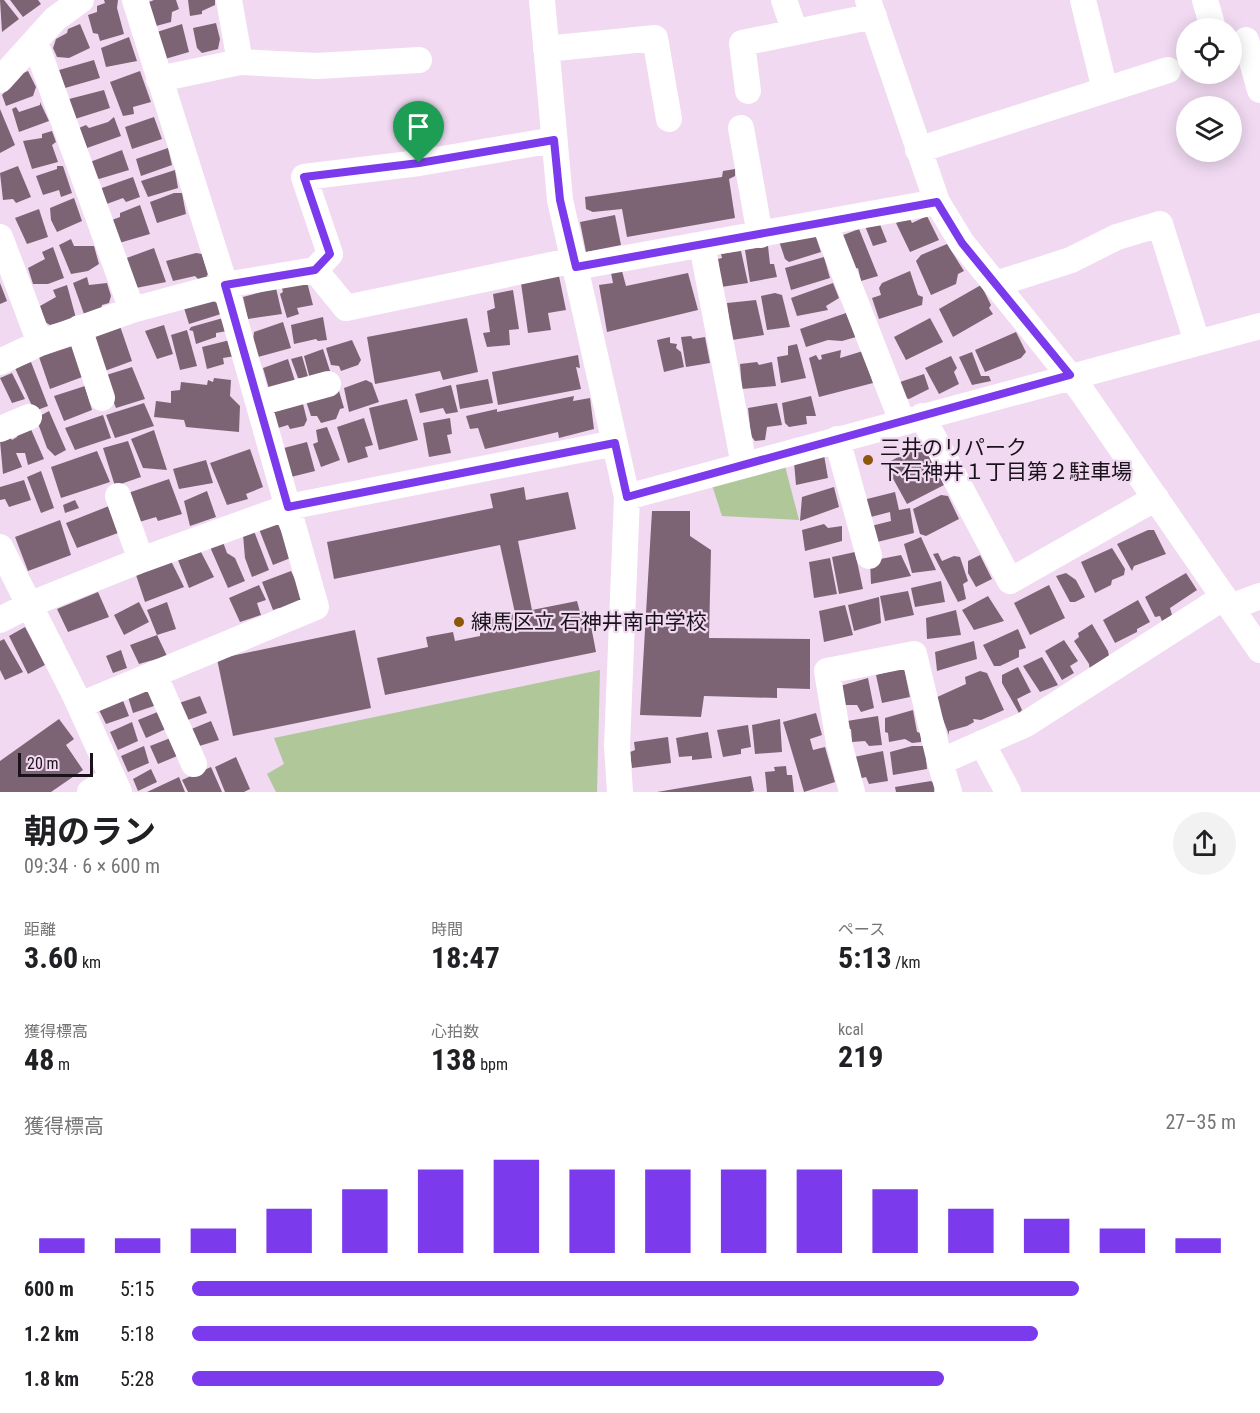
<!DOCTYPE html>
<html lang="ja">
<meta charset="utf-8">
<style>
:root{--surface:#fff;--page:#f2f2f2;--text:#202124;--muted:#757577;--accent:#7c3aed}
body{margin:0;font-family:"Roboto Condensed","Noto Sans JP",sans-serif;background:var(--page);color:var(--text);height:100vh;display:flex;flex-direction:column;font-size:22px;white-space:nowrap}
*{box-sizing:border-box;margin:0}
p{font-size:20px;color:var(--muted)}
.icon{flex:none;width:33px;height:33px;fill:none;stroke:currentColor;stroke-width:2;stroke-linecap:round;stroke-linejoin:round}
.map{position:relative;height:792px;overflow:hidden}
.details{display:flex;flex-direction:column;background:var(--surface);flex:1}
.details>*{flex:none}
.fabs{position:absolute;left:1176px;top:18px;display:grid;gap:12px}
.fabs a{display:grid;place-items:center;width:66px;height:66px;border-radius:50%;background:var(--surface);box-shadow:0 3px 15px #0003;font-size:30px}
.scale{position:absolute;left:18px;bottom:15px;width:75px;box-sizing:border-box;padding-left:6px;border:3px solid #1a121a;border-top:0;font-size:16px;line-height:21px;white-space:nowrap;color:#1a121a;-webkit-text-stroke:4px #f0d9f1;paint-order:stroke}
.pin{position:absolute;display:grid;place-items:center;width:51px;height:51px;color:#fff;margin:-62px -26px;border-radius:50% 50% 50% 0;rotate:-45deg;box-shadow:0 0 6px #0007}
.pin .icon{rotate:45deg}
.round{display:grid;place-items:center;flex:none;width:63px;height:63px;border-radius:32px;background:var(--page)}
.head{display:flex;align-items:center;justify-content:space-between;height:102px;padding:0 24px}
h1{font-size:33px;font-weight:700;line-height:45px}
.metrics{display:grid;grid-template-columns:repeat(3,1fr);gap:9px;height:102px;padding:6px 24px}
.metrics div{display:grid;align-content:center}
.metrics b{font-size:30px;font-weight:700}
.metrics small{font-size:16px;font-weight:400}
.metrics p{font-size:16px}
.chart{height:168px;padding:12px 24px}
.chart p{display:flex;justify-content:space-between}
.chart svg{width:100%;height:108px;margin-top:6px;stroke:var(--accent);stroke-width:6}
ul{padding:0 24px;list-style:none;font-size:20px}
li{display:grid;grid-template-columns:96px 72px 1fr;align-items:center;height:45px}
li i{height:15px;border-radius:8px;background:var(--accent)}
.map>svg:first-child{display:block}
.green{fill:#afc799}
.building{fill:#7d6475}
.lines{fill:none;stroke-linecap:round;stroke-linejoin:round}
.minor{stroke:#fff;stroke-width:26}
.route-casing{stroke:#fff;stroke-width:12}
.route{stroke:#7c3aed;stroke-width:8}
.poi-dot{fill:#8d5709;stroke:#f0d9f1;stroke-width:2}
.labels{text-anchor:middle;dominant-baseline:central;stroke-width:4.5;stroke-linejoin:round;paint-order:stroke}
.poi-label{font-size:21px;fill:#1a121a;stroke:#f0d9f1;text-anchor:start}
</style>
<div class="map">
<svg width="1260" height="792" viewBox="0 0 1260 792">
<rect width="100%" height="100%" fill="#f0d9f1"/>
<!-- green -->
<path class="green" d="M785 466 799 520 722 516 712 485Z
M600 670 597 792H276L267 774 284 764 274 738Z"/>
<!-- building -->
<path class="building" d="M0 0H4L19 19 2 32Z
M10 0H38L41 4 23 17Z
M104 0H118L117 8 124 34 100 41 98 34 93 33 88 15 97 12V6L105 3Z
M154 0H176L179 9 172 12 171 22 156 26 149 2Z
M188 0H215V5L202 11V14L190 16Z
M216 23 220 39 218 49 202 53 197 48 193 28Z
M80 24 90 48 69 58 57 57 53 48 56 39 67 33 68 29Z
M182 24 189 52 165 59 157 32Z
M129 37 137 61 106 67 101 48Z
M94 60 100 78 65 88 59 70Z
M28 71 36 87 33 96 6 106 2 95 21 74Z
M140 71 151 102 133 107 134 114 123 116 110 82Z
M104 90 110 108 75 119 69 99Z
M40 102 49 121 19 132 12 109 16 107 19 112 40 105Z
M0 109 15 145 0 153Z
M114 117 121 136 87 148 79 128 86 125 89 128 108 122Z
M154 117 162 139 132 149 125 127Z
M52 131 56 142 52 145 58 162 32 169 23 141 42 138V134Z
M168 148 172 165 141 176 136 159Z
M122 150 129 170 99 179 95 177 90 162Z
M18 166 31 197 16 203 13 199 3 200 0 173Z
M57 166H63L72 193 61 197 59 190 43 195 36 176 57 169Z
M735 169V176L729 179 735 218 627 237 622 209 593 212 586 209 585 197 722 177 723 171Z
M175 170 178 188 148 197 141 181Z
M133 177 140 197 126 202 123 198 104 205 99 189Z
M174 193H182L186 214 157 223 150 202Z
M74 198 82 221 57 232 51 220 50 208Z
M140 205 150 234 119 243 112 220 120 217V213Z
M39 209 48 237 27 244 15 218Z
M615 215 621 245 586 252 580 222Z
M927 216 939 240 910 252 896 223 909 217 912 223Z
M879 222 887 242 873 246 865 226Z
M859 229 878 276 861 281 858 268 851 270 838 237Z
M815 234 821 252 789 262 785 259 779 241 792 237 794 241Z
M71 239 74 246H94L99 264 88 271 71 274 59 245Z
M947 244 964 271 958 274 956 284 931 295 916 261 921 255Z
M768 246 770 264H774L777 277 750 282 745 250Z
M53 247 64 278 48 284H33L28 268 45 259 42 252Z
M154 248 166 282 136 288 124 259Z
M741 251 748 283 721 287 718 259 722 258 721 254Z
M196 253 202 254 208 274 206 277 199 280 195 276 173 281 166 261Z
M824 257 830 278 791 290 785 268Z
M622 271 626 286 688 273 698 310 607 332 599 285 613 283 611 273Z
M910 271 918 295 923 297 922 305 879 319 872 298 881 295 879 288 882 283Z
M559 276 566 310 548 313 551 330 528 333 521 283Z
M87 277 89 285 107 283 111 296 109 303 102 305 101 309 84 314 73 283Z
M307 282 313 305 297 308 299 314 287 318 280 294 283 292 282 288Z
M0 283 7 301 0 304Z
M833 283 839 298 826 306 828 310 797 316 791 298Z
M67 285 76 318 50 325 45 322 40 306 56 297 53 290Z
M981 285 991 305 989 308 993 314 953 337 939 309Z
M276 288 282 314 248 319 243 297Z
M513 290 519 329 509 330 510 345 487 347 483 333 490 332 487 311 495 308 493 294Z
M775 293 782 295 790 327 767 330 761 296Z
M211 300 217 303 221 314 189 324 184 308Z
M756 300 764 335 732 340 727 303Z
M846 313 852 316 856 337 842 341 828 340 806 347 800 329Z
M323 317 327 340 318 341 316 339 294 344 291 325Z
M223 318 227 331 216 333V337L196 344 193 331 189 330 191 327Z
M467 318 478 372 443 380 440 371 375 384 367 337Z
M930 318 943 342 906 360 894 337Z
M283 322 291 348 258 357 253 340 254 332Z
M164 325 173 354 157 359 145 331Z
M120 326 132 361 102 372 89 339Z
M187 330 197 366 180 370 171 335Z
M1016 332 1026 352 1021 358 985 372 975 350Z
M691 336 693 339 705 337 710 363 686 367 681 337Z
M670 337V343L677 344 676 348 681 352 684 367 664 372 657 340Z
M230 340 235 356 223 358 224 364 207 369 202 347Z
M352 340 361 360 358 365 341 371 339 366 331 365 326 348Z
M797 344 806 378 781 383 777 357 788 355V346Z
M76 345 85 376 50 389 39 357Z
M323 349 330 371 329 376 310 379 304 356Z
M841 350 840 358 863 351 873 383 819 397 809 358 816 355 819 360 822 359 821 355Z
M972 352 981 376H989L991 381 972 385 959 357Z
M578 355 580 368 576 367 581 389 498 405 492 372Z
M302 356 309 380 298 378 291 359Z
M951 356 957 368 954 372 959 384 939 394 925 368Z
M288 359 295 381 269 389 263 368Z
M31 362 48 406 32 412V406L15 368Z
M757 362 759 365 772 362 776 386 742 389 740 364Z
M132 367 145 399 116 408 103 376Z
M12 373 25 399 12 403 0 378Z
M924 374 929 389 909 399 902 397 897 383Z
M214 378 231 380 230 396 240 406 239 432 186 427 184 420 154 417 156 401 171 403V391L180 390 181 382 207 385 208 380 213 382Z
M488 379 493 403 460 409 456 385Z
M366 380 372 383 379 402 349 412 344 388Z
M451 385 458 412 446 414 443 408 420 413 415 394Z
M85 386 92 410 64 421 54 396Z
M339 391 344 408 340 409 336 419 321 423 317 416H311L306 401Z
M574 396 573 401 590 398 594 429 559 438 558 432 485 449 478 428 470 429 466 416 497 409V412Z
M811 396 816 416H806L807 424 789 427 785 423 782 403Z
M407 399 418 440 379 450 369 408Z
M302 400 307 420 304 426 290 429 288 425 278 428 273 409Z
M144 403 154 426 115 438 106 415Z
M777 403 782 425 767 427 765 440 755 441 751 436 748 408Z
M49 411 66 450 55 456 47 448 36 418Z
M103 415 111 438 75 450 65 428Z
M364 418 373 445 365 447 368 457 348 463 337 427Z
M450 418 452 434 447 435 451 453 429 457 423 423Z
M30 427 44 459 28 465 25 453H16L22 467 3 474 0 441 10 437 12 440 17 437 18 431Z
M327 427 340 460 321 467 313 444 318 442 316 430Z
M154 430 167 470 143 468 131 439Z
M128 441 141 477 115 486 103 448Z
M307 442 315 471 291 477 284 448Z
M923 444 944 485 907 504 885 464Z
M250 449 263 487 246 494 248 499 227 505 210 463Z
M97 451 110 482 61 498 51 467Z
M824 455 828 478 796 485 794 462Z
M206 460 213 483 179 489 173 469Z
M41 471 54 508 41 513 27 477Z
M169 479 182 514 158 521 156 517 136 523 128 493Z
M24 480 31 500 9 507 5 499 0 500V487Z
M524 487 526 500 568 492 576 529 518 541 532 610 577 601 580 612 588 610 596 652 385 695 377 658 428 647 426 637 453 632 455 641 480 636V633L484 632 481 620 515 613 500 545 334 579 327 542 493 508 490 494Z
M834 487 839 507 800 521 802 497Z
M207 491 216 517 190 526 184 501Z
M895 492 899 510 910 508 914 533 873 543 871 526 891 521 890 512 863 519 859 501Z
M941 495 948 496 959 519 926 536 920 534 913 509Z
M75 500 79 508 65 513 63 505Z
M109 506 118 533 77 548 66 523Z
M652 511H690V536L711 550 709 638 810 639V689L777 688V698L704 696 701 717 640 715Z
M60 520 71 555 28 571 15 537Z
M276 520 293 557 273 565 259 529Z
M824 524 828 528 842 526V541L805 551 802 530Z
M1148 530H1154L1166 554 1134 566 1132 571 1117 544Z
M254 531 269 570 252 577 245 558 243 535Z
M921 537 936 570 912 573 904 544Z
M223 542 227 553 235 558 245 581 228 588 210 547Z
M1112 548 1125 569 1124 575 1112 580 1111 585 1095 593 1081 562Z
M201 552 214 577 189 588 178 560Z
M855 552 863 589 839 594 832 557Z
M938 553 942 561 954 556 960 557 968 581 963 584 966 599 958 602 933 554Z
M901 555 911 576 871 584 870 561Z
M980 555 992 579 976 587 968 573V561Z
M830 558 837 594 814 598 809 562Z
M171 561 184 587 145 602 136 575Z
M291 571 305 600 281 612 279 608 273 610 262 582Z
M1066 573 1076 580 1085 597 1075 602H1070L1056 576Z
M1186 573 1197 590 1170 608 1172 615 1162 621 1160 616 1155 617 1145 597Z
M941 581 945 602 915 607 911 588Z
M259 585 266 600 257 603 261 615 240 622 229 598Z
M1049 585 1065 618 1030 635 1014 603Z
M908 591 914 615 885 621 880 596Z
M98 592 109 617 68 632 57 609Z
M988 596 1004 621 974 630 962 610Z
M879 597 881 623 854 631 848 605Z
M1138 600 1150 622 1137 629V632L1115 643 1103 620Z
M139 602 149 622 124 635 114 615Z
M167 602 176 629 157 635 147 610Z
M845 605 853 635 824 642 819 611Z
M956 610 961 635 927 639 926 618Z
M1092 624 1108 651 1110 661 1090 671 1089 664 1074 641 1079 637 1078 633Z
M25 627 45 665 28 674 9 636Z
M1018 629 1026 648 1019 650V657L1000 666H994L983 645Z
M355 630 371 708 233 736 217 659Z
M157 635 167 656 139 664 130 645Z
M4 639 23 672 5 680 0 670V641Z
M1064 640 1078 661 1070 666 1074 673 1062 680 1045 651Z
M974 641 977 659 937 671 935 652Z
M121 650 127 668 113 673 106 656Z
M1042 657 1058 685 1040 692 1023 666Z
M1018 667 1031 692 1017 699 1022 710 1019 713 1002 683V675Z
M904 668 910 697 882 703 876 675Z
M980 671 987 673 1004 710 981 720 973 719 974 722 967 726 949 731V735L935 698 966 684 965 677Z
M868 678 874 708 861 712 857 705H843L840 686Z
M152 688 157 705 133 713 128 697Z
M200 696 207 713 185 721 179 703Z
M122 698 129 716 106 724 99 710Z
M913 710 917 732 921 733V742L912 743 905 739 889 742 888 733 885 732V718Z
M160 711 168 728 146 738 138 720Z
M816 713 822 735 810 739 813 750 825 747 835 782 804 792 783 722Z
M878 716 882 745 869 746 865 741 852 742 851 729H847V721Z
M59 719 74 739 66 745 83 770 51 792H0V761Z
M780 719 782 752 755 754 752 725Z
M211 721 219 740 196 747 189 730Z
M132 722 138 741 118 750 110 732Z
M748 725 751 747 741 749V754L723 757 717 730Z
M708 732 712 758 692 760V756L679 757 676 738Z
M173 737 182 754 158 764 150 746Z
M668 737 671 763 632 768 630 752 635 750 634 742Z
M144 746 149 763 128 772 121 756Z
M912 746H925L927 769 893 775 890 752Z
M883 751 888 781 869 784 866 777 858 779 854 757Z
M236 757 250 789 244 792H225L215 767Z
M786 766 787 775H792L794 792H767L765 772 775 771 774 767Z
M211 767 222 792H188L182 780Z
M151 769 157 782 138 791 133 779Z
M751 776 754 791 750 792H657Z
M179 777 185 792H147Z
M931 781 935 784 934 792H896L895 787Z"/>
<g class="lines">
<!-- minor -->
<path class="minor" d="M229 0 240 62
M542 0 560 200 627 497 617 746 620 792
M784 0 795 32
M868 0 937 202 962 243 1081 390 1260 650
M1083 0 1105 90
M1205 0 1213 28
M1246 40 1260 90
M35 42 132 310
M546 49 655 38 669 119
M159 79 240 62 317 66 419 60
M0 80 55 19 81 0
M748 91 742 43 874 16
M741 128 760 235
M918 150 1168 70
M825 224 902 421
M0 237 40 343
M702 245 744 465
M576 267 937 202
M315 270 330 254 304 177 419 163 554 140
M996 284 1071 260 1117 237 1160 224 1197 342
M79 328 102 398
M0 362 40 343 132 310 225 285 315 270 346 308 575 260
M259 403 328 384
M922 416 1010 581 1156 498
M0 429 29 417
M837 439 869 556
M118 496 141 560
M627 497 1260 326
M0 547 74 693 119 792
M1231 607 1260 596
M0 620 31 604 141 560 288 507 615 443
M154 674 194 764
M80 705 316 607 225 285 135 0
M982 743 1008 792
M90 792 112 778
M852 792 839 743 827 671 914 654 940 762
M949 792 940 762 1026 724 1224 597"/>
</g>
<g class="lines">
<!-- route casing -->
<g class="route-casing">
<path id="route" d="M554 140 560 200 576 267 937 202 962 243 1070 375 627 497 615 443 288 507 225 285 315 270 330 254 304 177 419 163Z"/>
</g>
<!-- route -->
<use href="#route" class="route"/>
</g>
<!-- markers -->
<g class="poi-dot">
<circle cx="868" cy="460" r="6"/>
<circle cx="459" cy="622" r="6"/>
</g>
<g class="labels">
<!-- poi labels -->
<g class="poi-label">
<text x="880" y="448">三井のリパーク<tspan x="880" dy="24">下石神井１丁目第２駐車場</tspan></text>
<text x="471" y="622">練馬区立 石神井南中学校</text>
</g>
</g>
</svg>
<div class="fabs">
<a><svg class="icon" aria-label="locate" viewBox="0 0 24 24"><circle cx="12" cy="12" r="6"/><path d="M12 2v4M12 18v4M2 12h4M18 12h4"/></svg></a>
<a><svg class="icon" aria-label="layers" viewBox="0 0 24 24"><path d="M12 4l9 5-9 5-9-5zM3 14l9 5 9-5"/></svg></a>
</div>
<div class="scale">20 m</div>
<div class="pin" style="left:419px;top:163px;background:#1e9e55"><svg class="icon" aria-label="arrive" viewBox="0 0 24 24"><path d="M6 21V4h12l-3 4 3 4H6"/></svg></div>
</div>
<section class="details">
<div class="head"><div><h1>朝のラン</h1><p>09:34 · 6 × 600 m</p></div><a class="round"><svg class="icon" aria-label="share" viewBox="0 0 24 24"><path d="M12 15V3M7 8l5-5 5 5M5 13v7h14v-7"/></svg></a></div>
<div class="metrics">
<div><p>距離</p><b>3.60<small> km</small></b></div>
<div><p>時間</p><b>18:47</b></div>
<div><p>ペース</p><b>5:13<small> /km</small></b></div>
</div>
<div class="metrics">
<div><p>獲得標高</p><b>48<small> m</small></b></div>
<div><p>心拍数</p><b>138<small> bpm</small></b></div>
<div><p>kcal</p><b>219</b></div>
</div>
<div class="chart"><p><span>獲得標高</span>27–35 m</p>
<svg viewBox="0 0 160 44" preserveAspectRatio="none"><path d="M5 44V38M15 44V38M25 44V34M35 44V26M45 44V18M55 44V10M65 44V6M75 44V10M85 44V10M95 44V10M105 44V10M115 44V18M125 44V26M135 44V30M145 44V34M155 44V38"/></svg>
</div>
<ul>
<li><b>600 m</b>5:15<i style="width:85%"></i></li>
<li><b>1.2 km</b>5:18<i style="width:81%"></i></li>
<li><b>1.8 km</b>5:28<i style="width:72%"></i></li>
</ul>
</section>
